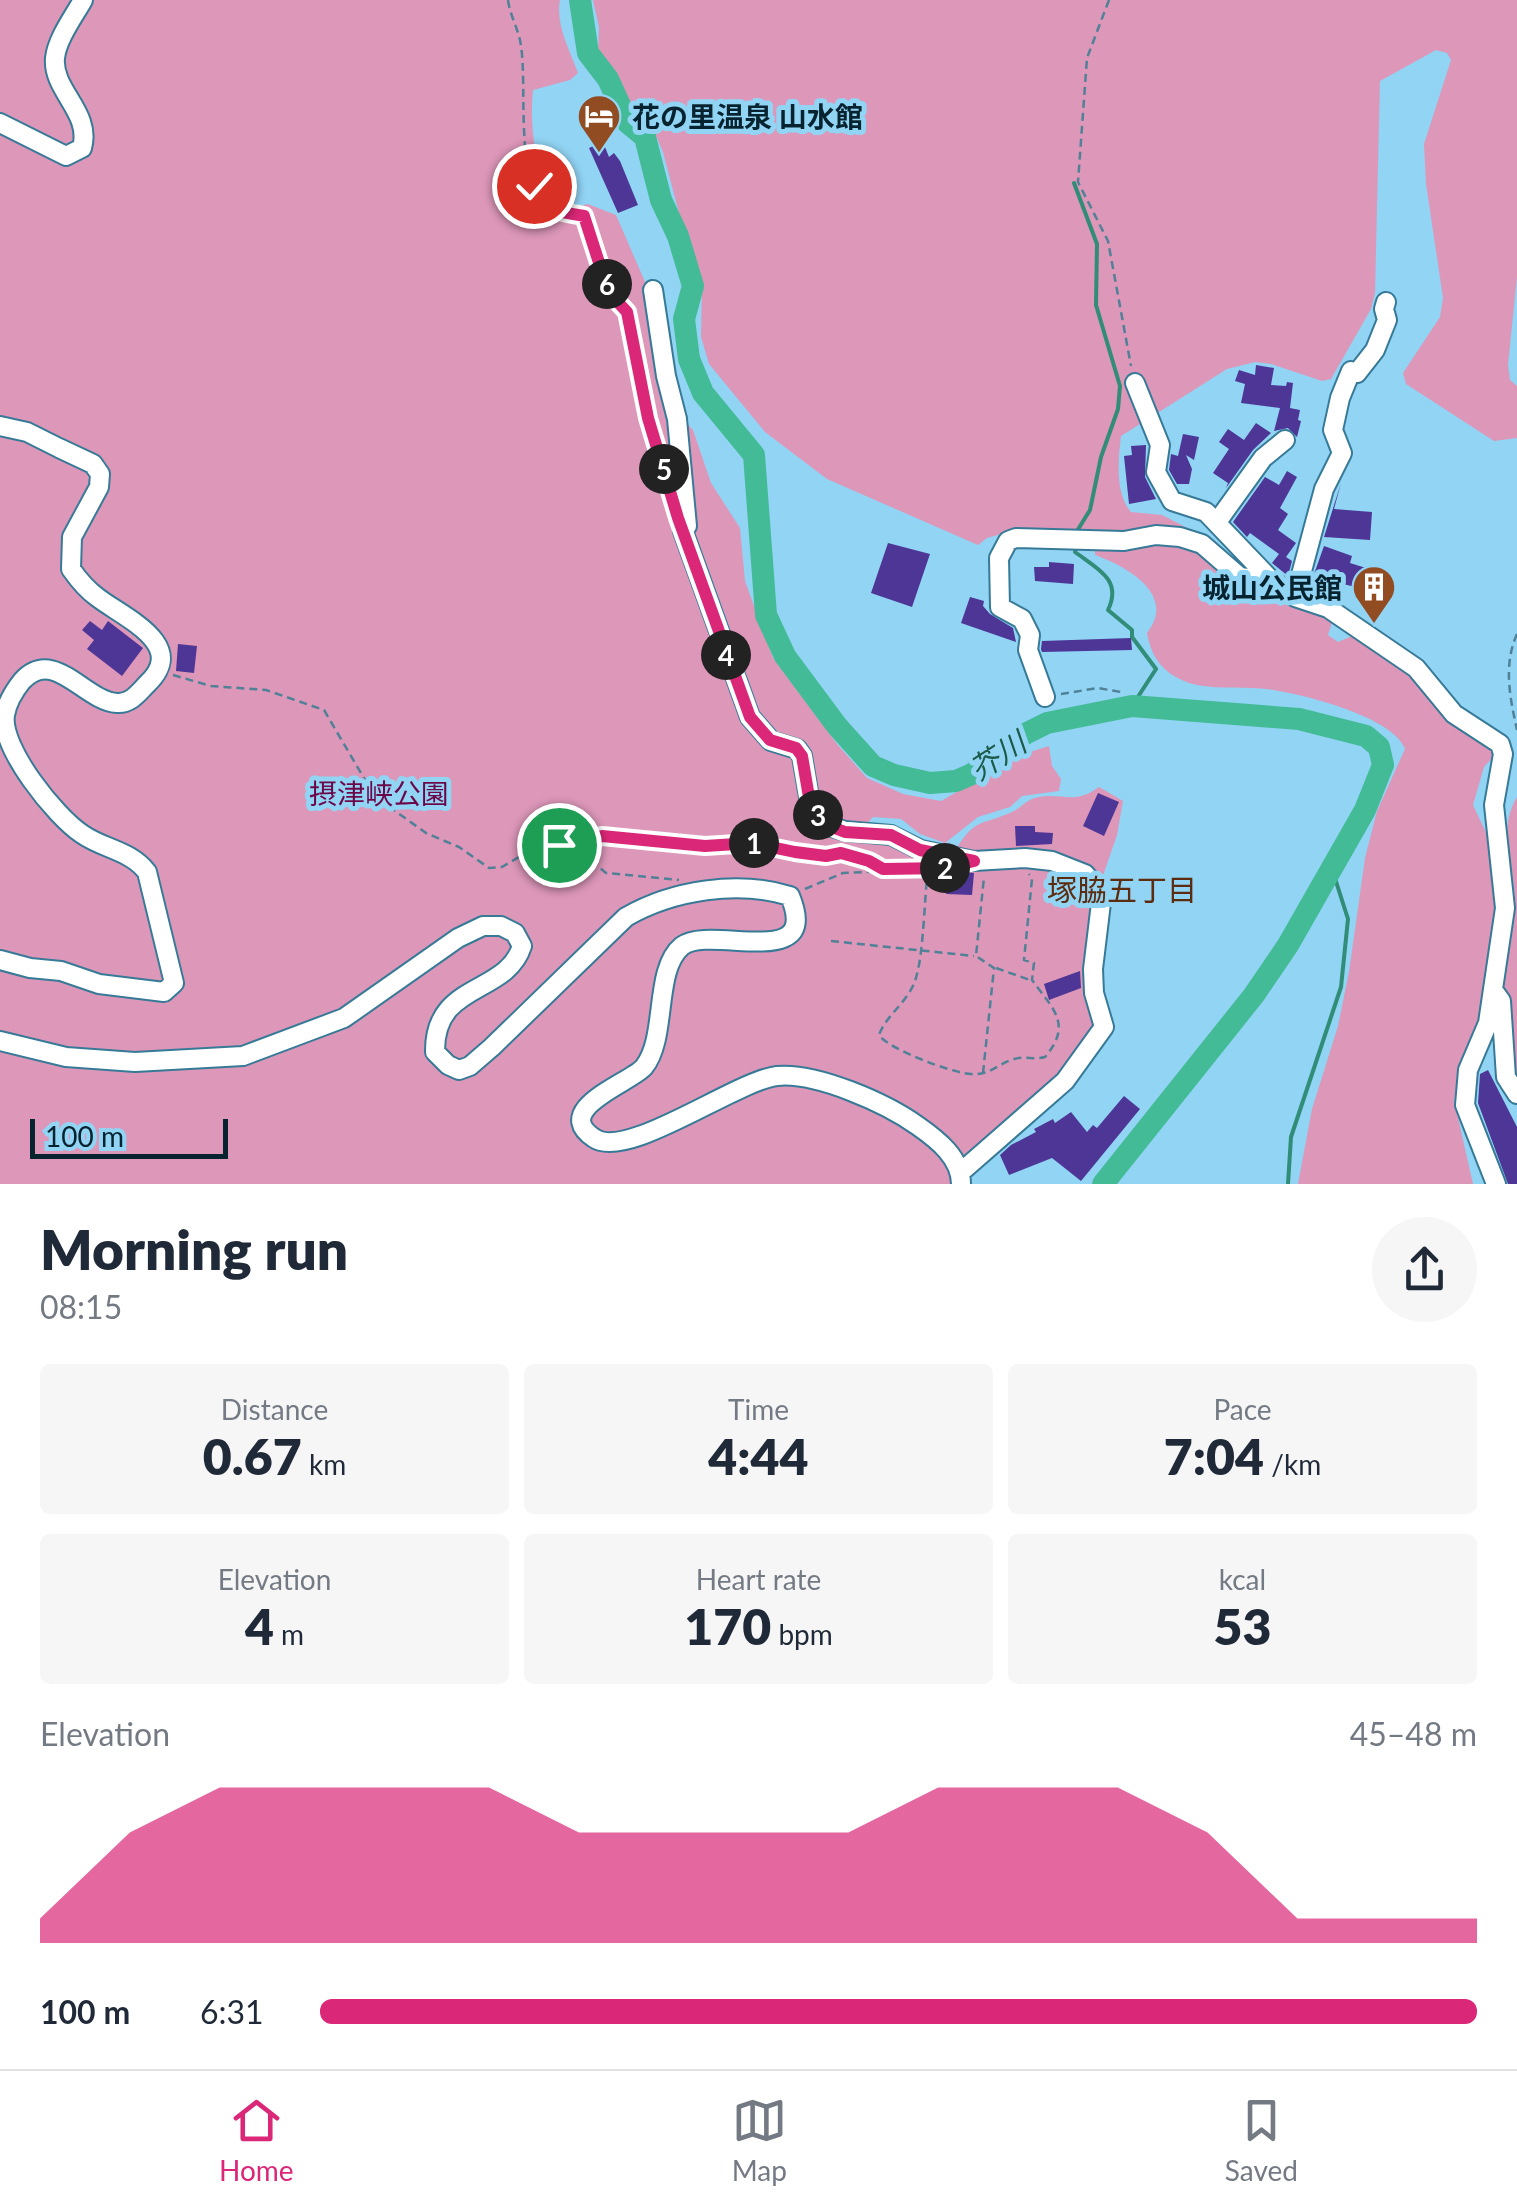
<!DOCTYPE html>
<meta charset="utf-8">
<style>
:root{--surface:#fff;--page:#f6f6f7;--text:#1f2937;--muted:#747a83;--line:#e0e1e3;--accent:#db2777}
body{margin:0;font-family:Lato,"Noto Sans JP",sans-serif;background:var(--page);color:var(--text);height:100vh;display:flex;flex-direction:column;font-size:38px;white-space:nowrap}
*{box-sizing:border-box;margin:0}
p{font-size:32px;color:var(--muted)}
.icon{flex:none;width:55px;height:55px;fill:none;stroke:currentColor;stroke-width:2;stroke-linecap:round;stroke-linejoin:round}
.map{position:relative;height:1184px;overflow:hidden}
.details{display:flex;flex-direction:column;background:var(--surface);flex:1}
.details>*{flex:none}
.scale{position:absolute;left:30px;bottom:25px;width:198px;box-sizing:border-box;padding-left:10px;border:5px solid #07232f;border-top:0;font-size:28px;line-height:35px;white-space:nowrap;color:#07232f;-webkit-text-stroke:8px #91d4f4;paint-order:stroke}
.pin{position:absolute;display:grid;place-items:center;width:85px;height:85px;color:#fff;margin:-42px;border:5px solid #fff;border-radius:50%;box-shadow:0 2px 10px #0007}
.km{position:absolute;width:50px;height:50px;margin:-25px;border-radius:50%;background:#222;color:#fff;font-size:28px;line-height:50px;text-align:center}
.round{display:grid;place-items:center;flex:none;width:105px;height:105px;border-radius:52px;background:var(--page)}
.head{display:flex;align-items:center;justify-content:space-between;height:170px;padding:0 40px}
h1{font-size:55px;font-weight:800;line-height:75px}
.stats{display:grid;grid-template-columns:repeat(3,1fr);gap:15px;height:170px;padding:10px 40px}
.stats div{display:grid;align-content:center;border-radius:10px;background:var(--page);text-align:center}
.stats b{font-size:50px;font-weight:800}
.stats small{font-size:28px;font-weight:400}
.stats p{font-size:28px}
.chart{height:280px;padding:20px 40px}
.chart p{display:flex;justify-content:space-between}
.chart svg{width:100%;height:180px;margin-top:10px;fill:var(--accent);opacity:.7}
ul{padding:0 40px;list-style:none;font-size:32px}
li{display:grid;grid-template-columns:160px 120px 1fr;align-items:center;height:75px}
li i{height:25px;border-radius:12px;background:var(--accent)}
.dock{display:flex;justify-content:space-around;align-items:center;height:140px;border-top:2px solid var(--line);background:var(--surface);font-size:28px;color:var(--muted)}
.dock a{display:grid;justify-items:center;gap:5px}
.dock .active{color:var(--accent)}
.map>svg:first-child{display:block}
.green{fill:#dd97b9}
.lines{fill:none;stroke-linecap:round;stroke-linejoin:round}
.stream{stroke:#318d77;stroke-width:4}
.river{stroke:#43bb96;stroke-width:22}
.building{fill:#4d3696}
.minor-casing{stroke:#377a97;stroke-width:22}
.path{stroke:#508197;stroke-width:2.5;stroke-dasharray:8 5;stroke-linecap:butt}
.minor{stroke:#fff;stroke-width:18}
.route-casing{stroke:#fff;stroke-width:20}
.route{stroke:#db2777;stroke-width:12}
.labels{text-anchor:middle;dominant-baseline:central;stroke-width:10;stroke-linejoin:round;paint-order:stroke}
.poi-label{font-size:28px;font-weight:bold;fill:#07232f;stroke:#91d4f4;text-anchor:start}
.park-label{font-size:28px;fill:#6d0648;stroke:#91d4f4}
.water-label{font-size:30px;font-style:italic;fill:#1c5b48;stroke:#91d4f4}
.neighbourhood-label{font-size:30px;fill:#5b2c0f;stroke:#91d4f4}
</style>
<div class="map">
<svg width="1517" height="1184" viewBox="0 0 1517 1184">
<rect width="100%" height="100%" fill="#91d4f4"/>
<!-- green -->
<path class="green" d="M0 0H560C555 24 570 51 578 73L570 80 533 90C529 127 536 167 550 202L571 208 588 204 616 215 649 291 669 404 693 430 711 483 740 528 745 581 773 658 837 744 867 778 903 794 941 801 1024 754 1049 746 1052 766 1061 779 1059 791 1022 796 1010 807 978 817 945 843 920 834 901 819 873 817 864 827 889 825 918 843 955 851C975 817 981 826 1012 812 1023 807 1026 799 1039 797 1065 793 1074 805 1099 787L1123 801 1117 835 1100 884 1097 985 1110 1028 957 1184H0Z
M593 0H1517V277L1508 365 1510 380 1517 386V438L1494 441 1406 384 1403 373 1440 317 1443 298 1426 184 1424 144 1451 60 1447 53 1436 50 1380 81 1375 293 1371 309 1331 379 1322 381 1271 364 1255 362 1227 369 1121 436C1118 459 1115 494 1131 512L1162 515 1195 532 1121 537 1001 534 987 538 978 545 827 479 765 432 709 364 701 337 702 281 679 213 663 152 656 136 636 117 598 52 599 27Z
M1162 540 1210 556 1333 619 1328 635 1338 642 1352 636 1411 672 1496 747V754L1484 767 1473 805 1489 839 1498 908 1480 1022 1464 1057 1454 1100 1473 1184H1298L1312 1109 1338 1026 1349 972 1365 858 1377 811 1405 749C1393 716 1299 693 1266 689 1240 686 1205 691 1182 680 1161 671 1151 655 1147 633 1177 595 1128 567 1095 555V547Z
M1517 797V1074L1513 1072 1507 998 1502 987C1506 959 1516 927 1515 899 1514 865 1497 829 1517 797Z"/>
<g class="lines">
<!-- stream -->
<path class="stream" d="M1074 183 1097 244 1096 305 1120 386 1118 409 1101 457 1090 510 1077 531
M1076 546 1075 552C1096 568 1123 579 1108 610L1132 630V637L1156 669 1132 706
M1288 1184 1291 1137 1341 987 1348 919 1332 869"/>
<!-- river -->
<path class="river" d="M580 0 588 53 608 79 628 123 645 137 661 200 678 236 693 286 684 319 689 359 703 393 754 455 766 615 785 656 837 726 873 766 894 775 930 783 956 781 972 774 1025 734 1047 723 1132 706 1299 719 1366 736 1379 747 1383 765 1365 810 1288 945 1254 995 1103 1184"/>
</g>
<!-- building -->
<path class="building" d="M603 142 609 157 614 153 620 161 638 205 618 213 589 148Z
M1256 365 1274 368 1271 385 1286 386 1287 382 1293 383 1290 408 1300 410 1298 420 1301 421 1297 437 1288 428 1274 431 1280 408 1241 403 1245 384 1235 381 1239 370 1255 375Z
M1256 423 1271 433 1253 450 1226 488 1228 483 1213 473 1229 449 1219 442 1228 429 1244 440Z
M1183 434 1199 437 1194 460 1186 455 1192 469 1189 484H1177L1169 470 1171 454 1178 456Z
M1146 445 1145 477 1156 499 1129 504 1124 456 1132 455 1131 446Z
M1287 471 1297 477 1280 508 1288 514 1278 530 1296 543 1286 557 1292 561 1288 576 1272 563 1279 554 1250 533 1247 537 1233 522 1265 477 1279 485Z
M1341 483 1334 509 1372 512 1370 540 1324 537Z
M888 543 930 554 912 607 871 593Z
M1324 546 1352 556 1350 563 1366 568 1360 588 1313 577Z
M1049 562 1074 564 1073 584 1035 581 1034 567H1049Z
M970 597 984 601 983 606 990 614 1013 628 1016 642 961 623Z
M90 621 102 630 108 621 143 648 122 676 87 649 94 640 82 630Z
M1131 638 1132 650 1042 652 1041 649 1042 641Z
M178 644 197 646 194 673 176 671Z
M1098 793 1119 802 1104 836 1083 826Z
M1015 826H1035V832L1053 833 1052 844 1016 846Z
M961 871 974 873 972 895 946 894 947 888 931 887 932 876 946 877 947 873 961 874Z
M1080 971 1081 988 1049 1000 1044 984Z
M1488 1070 1517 1127V1184H1508L1478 1103 1480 1074Z
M1124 1096 1140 1109 1081 1181 1052 1158 1009 1175 1000 1155 1011 1145 1036 1132 1034 1129 1053 1119 1055 1123 1071 1112 1087 1132 1093 1125 1097 1128Z"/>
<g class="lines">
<!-- minor casing -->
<g class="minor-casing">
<path id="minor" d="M0 123 66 156 82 148C92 112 52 91 55 58 57 39 74 16 83 0
M653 290 666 376 677 419 687 526 683 531 750 717 771 741 797 749 802 756 810 803 832 827 845 831 891 835 921 850 974 861 1025 858 1052 861 1085 874 1097 888 1101 903 1093 969 1094 993 1104 1027 1065 1081 961 1172
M1135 383 1160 445 1156 472 1172 501 1206 512 1270 579 1295 597 1328 608 1416 668 1454 714 1500 744 1503 754 1494 805 1505 908 1488 1023 1468 1070 1465 1105 1496 1184
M0 426 27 432 59 448 93 464 100 474 99 487 72 537 71 569C78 579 86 589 97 597 124 618 188 644 148 683 139 692 131 704 117 703 84 701 54 646 22 681 14 691 7 703 5 715 0 748 56 817 82 834 103 849 130 850 147 872L174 983 164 992 99 984 61 971 30 968 0 960
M1217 522 1263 458 1285 440
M1295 597 1324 489 1342 453 1333 430 1340 398 1351 371 1357 373 1375 350 1387 320 1384 309 1386 302
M1045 697 1028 650 1030 635 1022 619 1000 607 999 558 1008 541 1016 538 1124 541 1156 535 1180 537 1202 544 1240 577 1272 581
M1496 994 1501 1001 1506 1077 1517 1094
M0 1041 66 1057 135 1062 243 1056 344 1018 458 938 483 926H501L515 933 522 946C506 996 434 981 435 1052L448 1065 459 1070 470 1066 492 1047 626 917C673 890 738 880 790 896 822 973 711 924 682 946 653 970 668 1037 644 1067 632 1082 550 1109 594 1138 627 1161 735 1081 777 1076 816 1072 886 1103 918 1126 938 1140 961 1158 961 1184"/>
</g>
<!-- path -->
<path class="path" d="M508 0C510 16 519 30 521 46 527 85 516 170 541 202 551 215 569 213 584 216L604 278 627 312 648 418 666 478
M1109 0 1087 58 1078 182 1108 241 1131 366
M1517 634C1503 665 1510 698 1517 730
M173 675 211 686 266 690 324 710 368 785 381 801 426 833 459 847 489 868 502 867 524 854 602 836 705 846 752 843 795 852 826 855 841 853 869 861 883 869
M1061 694 1098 688 1121 692
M554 847 593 862 606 873 679 880
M928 869C924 900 924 955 915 981 907 1003 887 1014 879 1035 888 1049 952 1073 971 1074 989 1076 999 1063 1014 1059 1024 1056 1035 1060 1045 1057 1073 1024 1053 1009 1032 980L1034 963 1024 960 1032 879 1029 874
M805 889 843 873 933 869
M831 941 974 956
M996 968 1030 980
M983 1073 994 968 976 956 984 877"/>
<!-- minor -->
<use href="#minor" class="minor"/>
</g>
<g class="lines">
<!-- route casing -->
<g class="route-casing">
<path id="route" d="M534 186C544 213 559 211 584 216L604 278 614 298 627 312 648 418 678 518 750 717 770 740 796 748 802 756 810 803 832 827 845 832 891 835 920 850 974 861 946 868 883 869 869 861 841 853 826 856 795 852 752 843 705 846 602 836 559 845"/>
</g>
<!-- route -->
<use href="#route" class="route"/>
</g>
<!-- icons -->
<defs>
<g id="hotel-pin" transform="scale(2.25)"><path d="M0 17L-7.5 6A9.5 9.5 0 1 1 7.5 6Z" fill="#914c22" stroke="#91d4f4"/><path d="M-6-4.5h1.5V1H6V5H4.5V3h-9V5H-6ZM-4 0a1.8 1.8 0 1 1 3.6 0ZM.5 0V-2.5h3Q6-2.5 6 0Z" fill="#fff"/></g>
<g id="building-pin" transform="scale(2.25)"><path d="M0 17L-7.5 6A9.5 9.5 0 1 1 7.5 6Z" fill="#914c22" stroke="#91d4f4"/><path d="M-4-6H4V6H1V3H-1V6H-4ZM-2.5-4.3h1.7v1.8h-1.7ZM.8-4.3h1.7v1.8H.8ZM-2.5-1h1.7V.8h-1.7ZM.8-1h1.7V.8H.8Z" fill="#fff"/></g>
</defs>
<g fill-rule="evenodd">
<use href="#hotel-pin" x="599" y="116"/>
<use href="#building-pin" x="1374" y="587"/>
</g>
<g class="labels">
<!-- poi labels -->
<g class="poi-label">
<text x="632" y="116">花の里温泉 山水館</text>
<text x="1342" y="587" text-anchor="end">城山公民館</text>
</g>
<!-- park labels -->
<g class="park-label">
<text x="379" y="793">摂津峡公園</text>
</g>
<!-- water labels -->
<g class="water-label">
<text transform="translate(997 755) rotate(-33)">芥川</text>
</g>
<!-- neighbourhood labels -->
<g class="neighbourhood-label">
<text x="1122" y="889">塚脇五丁目</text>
</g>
</g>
</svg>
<div class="scale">100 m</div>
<div class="pin" style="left:559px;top:845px;background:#1e9e55"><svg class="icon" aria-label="arrive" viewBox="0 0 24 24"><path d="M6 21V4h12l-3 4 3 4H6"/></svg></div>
<div class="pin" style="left:534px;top:186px;background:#d93025"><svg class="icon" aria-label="check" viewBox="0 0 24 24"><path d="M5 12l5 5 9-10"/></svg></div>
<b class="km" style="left:754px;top:843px">1</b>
<b class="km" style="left:945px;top:868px">2</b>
<b class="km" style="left:818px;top:815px">3</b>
<b class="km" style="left:726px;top:655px">4</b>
<b class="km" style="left:664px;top:469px">5</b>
<b class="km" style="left:607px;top:284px">6</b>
</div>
<section class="details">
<div class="head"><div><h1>Morning run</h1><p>08:15</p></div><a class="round"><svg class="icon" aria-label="share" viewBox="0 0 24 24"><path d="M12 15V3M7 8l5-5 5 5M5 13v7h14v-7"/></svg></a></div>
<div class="stats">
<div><p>Distance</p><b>0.67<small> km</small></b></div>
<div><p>Time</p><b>4:44</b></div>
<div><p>Pace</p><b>7:04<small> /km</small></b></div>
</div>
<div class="stats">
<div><p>Elevation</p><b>4<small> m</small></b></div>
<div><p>Heart rate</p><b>170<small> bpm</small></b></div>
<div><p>kcal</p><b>53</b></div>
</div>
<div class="chart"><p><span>Elevation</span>45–48 m</p>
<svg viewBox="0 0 160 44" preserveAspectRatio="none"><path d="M0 44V38L10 17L20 6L30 6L40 6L50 6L60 17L70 17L80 17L90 17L100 6L110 6L120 6L130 17L140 38L150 38L160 38V44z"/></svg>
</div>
<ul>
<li><b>100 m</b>6:31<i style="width:100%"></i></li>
</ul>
</section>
<nav class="dock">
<a class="active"><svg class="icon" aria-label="home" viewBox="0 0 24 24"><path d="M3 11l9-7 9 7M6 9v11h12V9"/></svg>Home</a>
<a><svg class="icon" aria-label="map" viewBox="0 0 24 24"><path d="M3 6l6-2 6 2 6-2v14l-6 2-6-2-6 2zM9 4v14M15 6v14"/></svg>Map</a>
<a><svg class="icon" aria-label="saved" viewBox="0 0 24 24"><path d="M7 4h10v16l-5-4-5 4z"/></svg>Saved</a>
</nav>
